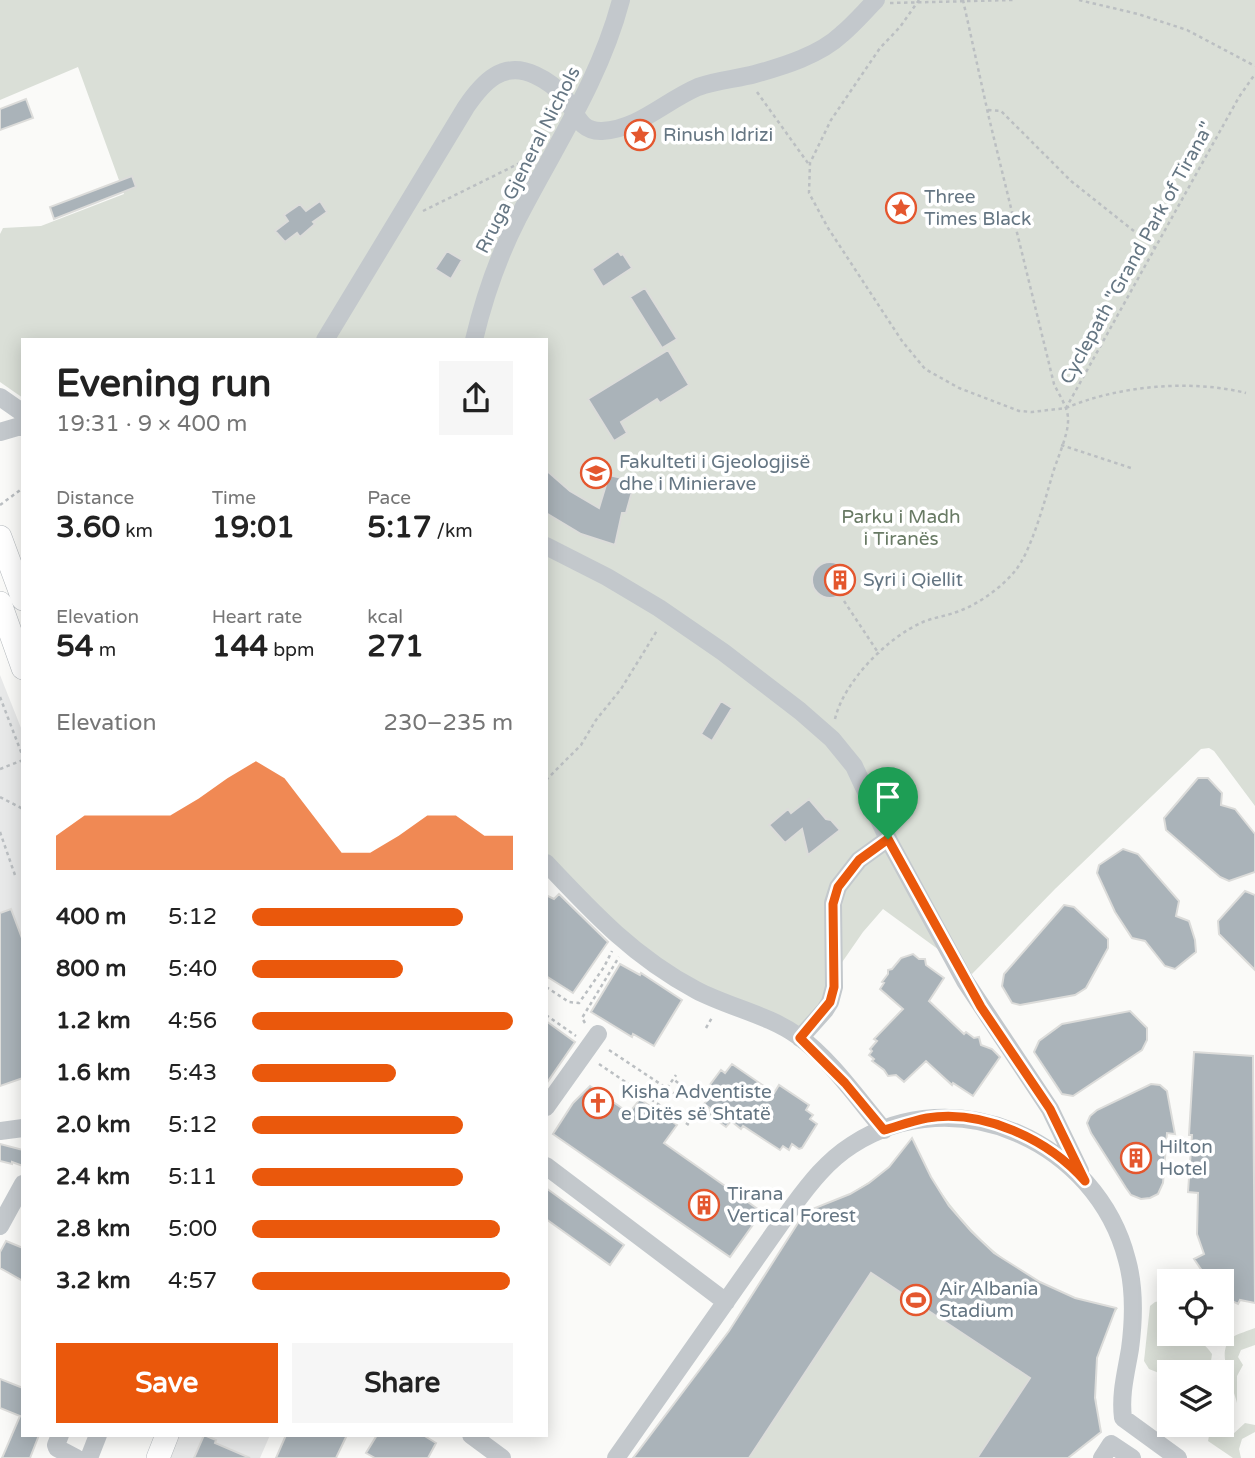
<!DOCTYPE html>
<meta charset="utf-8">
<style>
:root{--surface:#fff;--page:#f6f6f6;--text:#222;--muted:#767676;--accent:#ea580c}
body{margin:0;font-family:"Varela Round",sans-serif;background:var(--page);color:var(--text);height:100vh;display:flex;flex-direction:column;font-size:26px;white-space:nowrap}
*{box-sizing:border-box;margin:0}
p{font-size:23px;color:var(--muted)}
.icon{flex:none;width:38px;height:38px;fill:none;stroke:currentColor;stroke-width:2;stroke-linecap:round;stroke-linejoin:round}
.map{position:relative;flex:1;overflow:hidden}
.side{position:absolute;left:21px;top:338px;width:527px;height:1099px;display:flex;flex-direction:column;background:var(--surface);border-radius:0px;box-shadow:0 4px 18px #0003}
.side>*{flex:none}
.fabs{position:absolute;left:1157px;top:1269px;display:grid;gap:14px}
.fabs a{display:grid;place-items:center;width:77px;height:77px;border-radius:0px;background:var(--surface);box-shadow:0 4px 18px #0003;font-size:35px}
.pin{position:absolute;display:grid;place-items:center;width:60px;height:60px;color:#fff;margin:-72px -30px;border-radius:50% 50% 50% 0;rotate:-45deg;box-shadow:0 0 7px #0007}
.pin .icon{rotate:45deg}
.round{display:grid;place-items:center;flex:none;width:74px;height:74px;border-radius:0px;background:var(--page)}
.headline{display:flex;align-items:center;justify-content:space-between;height:119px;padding:0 35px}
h1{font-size:38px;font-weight:700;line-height:52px}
.stats{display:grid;grid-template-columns:repeat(3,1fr);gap:10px;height:119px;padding:7px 35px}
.stats div{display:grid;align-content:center}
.stats b{font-size:30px;font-weight:700}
.stats small{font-size:19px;font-weight:400}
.stats p{font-size:19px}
.chart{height:196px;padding:14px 35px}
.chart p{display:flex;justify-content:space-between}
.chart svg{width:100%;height:126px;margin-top:7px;fill:var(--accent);opacity:.7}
.action{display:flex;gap:14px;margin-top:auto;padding:14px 35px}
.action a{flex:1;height:80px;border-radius:0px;background:var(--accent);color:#fff;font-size:28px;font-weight:700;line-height:80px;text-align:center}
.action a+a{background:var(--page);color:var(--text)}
ul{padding:0 35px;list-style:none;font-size:23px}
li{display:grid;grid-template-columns:112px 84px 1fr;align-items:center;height:52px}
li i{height:18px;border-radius:9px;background:var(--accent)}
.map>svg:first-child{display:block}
.built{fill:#e8e9e9}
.green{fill:#dadfd7}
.building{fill:#aab3b9;stroke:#dcdcda;stroke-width:2}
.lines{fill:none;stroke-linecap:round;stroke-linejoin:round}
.major-casing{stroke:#b5babe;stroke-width:24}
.path{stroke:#bbbfc2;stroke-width:2.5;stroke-dasharray:3.5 3.5;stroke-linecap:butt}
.minor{stroke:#c3c8cc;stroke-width:18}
.major{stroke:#fff;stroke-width:23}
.route-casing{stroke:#fff;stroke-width:14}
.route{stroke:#ea580c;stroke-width:9}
.labels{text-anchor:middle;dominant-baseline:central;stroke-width:7;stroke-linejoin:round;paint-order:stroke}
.poi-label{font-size:19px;fill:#657683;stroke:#fff;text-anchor:start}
.street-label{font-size:19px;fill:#657683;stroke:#fff}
.park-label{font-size:19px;fill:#687a64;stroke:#fff}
</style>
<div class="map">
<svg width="1255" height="1458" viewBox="0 0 1255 1458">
<rect width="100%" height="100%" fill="#fafaf8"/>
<!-- built -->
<path class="built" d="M0 675 23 733V1037L0 1038Z
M179 1435H270L260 1458H170Z"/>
<!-- green -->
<path class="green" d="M0 0H1255V806L1214 751 1209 748 1201 749 1055 889 972 974 883 909 863 932 836 971 834 987 800 1038 667 974 546 863V340H23V398L0 382V234L3 228 41 226 124 194 78 67 0 100Z
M878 1176 931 1177C975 1246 1035 1295 1118 1308 1092 1343 1092 1391 1101 1432L1068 1458H633L729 1331 805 1212 850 1194Z
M1165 1300H1169V1334C1187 1334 1202 1339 1212 1354L1211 1361 1194 1372H1169V1377L1149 1369 1144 1361 1150 1306 1155 1302Z
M1255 1328V1345L1241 1350 1238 1357 1243 1365 1237 1376V1403C1233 1386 1214 1350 1233 1337 1239 1333 1248 1331 1255 1328Z
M1245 1423 1255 1425V1432L1242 1439 1239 1449 1241 1458H1233L1208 1441 1209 1436 1224 1432 1231 1426 1228 1433 1232 1435Z"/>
<!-- building -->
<path class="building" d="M26 99 33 118 0 130V109Z
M132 176 136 187 54 219 50 207Z
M320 201 327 212 313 222 315 224 300 237 297 233 285 242 275 231 288 221 284 215 300 204 306 211Z
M447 251 462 260 451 279 435 269Z
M618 251 621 255 623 254 632 268 603 287 592 269Z
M645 288 677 339 662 348 630 297Z
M668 350 689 385 660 403 657 399 621 422 627 433 614 441 588 399Z
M546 470 570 491 599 508 609 475 635 481 626 513H622L615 545 581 534 546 513Z
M812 580a18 18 0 1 1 36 0a18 18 0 1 1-36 0Z
M721 701 732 708 712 741 701 734Z
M1198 778H1208L1222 793 1221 805 1235 809 1255 834V872L1229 881 1220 877 1166 830 1164 818Z
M809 799 826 819 831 820 840 830 808 855 802 829 785 843 769 825 788 809 791 813Z
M1123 849 1138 854 1179 901 1176 916 1189 921 1195 940 1196 952 1175 969 1165 966 1145 941 1132 938 1115 912 1097 873 1099 865Z
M1245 891 1255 895V970L1219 934 1218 921Z
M559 894 608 942 573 993 546 976V895L554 899Z
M1064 905 1074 907 1108 939V948L1086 988 1075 995 1020 1005 1012 1003 1002 986 1004 974Z
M11 909 23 941V1078L0 1086V913Z
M913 954 919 959H925L926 965 944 978 929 1001 964 1034 966 1032 974 1038 979 1037 981 1045 992 1049 1000 1057 973 1096 953 1083 952 1085 926 1061 904 1082 896 1075 888 1076 884 1070 872 1061 874 1059 869 1055 872 1051 870 1049 877 1041 874 1039 903 1009 880 989 884 983 882 982 888 974V970L892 969 901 958Z
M620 964 640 975 641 973 682 1000 654 1046 633 1034 632 1037 591 1012Z
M1130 1011 1147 1028V1040L1142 1050 1073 1096 1062 1094 1034 1052 1039 1041 1062 1024Z
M546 1021 575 1042 546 1084Z
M1194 1052 1253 1056 1255 1303 1240 1300 1238 1304 1222 1296V1281H1209L1194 1259 1204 1254 1197 1234 1198 1193 1188 1192 1192 1135H1189Z
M732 1064 774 1093 779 1085 809 1105 806 1110 813 1115 810 1119 817 1124 802 1148 799 1149 792 1144 789 1150 783 1146 780 1150 743 1126 741 1129 731 1121 726 1127 708 1114 711 1109 704 1104 709 1098 703 1094 721 1070 725 1073Z
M1151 1084 1160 1085 1167 1091 1175 1134 1167 1133 1163 1183 1158 1194 1150 1198 1141 1199 1131 1195 1126 1188 1091 1133 1087 1123 1090 1116 1097 1110Z
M590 1086 629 1113 640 1099 677 1125 664 1143 762 1212 730 1257 553 1134 573 1103Z
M912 1138 931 1177 949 1206 971 1231 994 1253 1040 1282 1075 1298 1116 1308 1097 1358 1095 1398 1101 1432 1068 1458H977L1030 1378 871 1273 749 1458H633L729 1331 805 1212 850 1194 869 1183 889 1167Z
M0 1144 23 1150V1166L12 1162V1164L0 1161Z
M546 1188 624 1245 610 1265 546 1219Z
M6 1241 23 1248V1281L0 1268V1252Z
M0 1379 23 1388V1435H39L30 1458H2L20 1416 0 1408Z
M204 1435 216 1440 215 1443 250 1458H194Z
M286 1435H347L336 1458H276Z
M377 1435H423L436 1443 428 1458H375L366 1453Z"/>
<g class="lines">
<!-- major casing -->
<g class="major-casing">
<path id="major" d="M0 537 23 599
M0 603 23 668
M158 1458 167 1435"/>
</g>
<!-- path -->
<path class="path" d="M919 0 900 27 880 48 831 120 810 163 809 193 828 228 902 341 925 369 959 388 1019 411 1032 412 1066 408 1239 97 1255 74
M1079 0 1138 14 1187 30 1255 66
M890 3 1013 0
M757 92 810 166
M988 110 1001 111 1071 181 1154 247
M423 211 532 157
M1066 408C1117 386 1191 379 1246 393
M1061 445 1134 469
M0 505 23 488
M844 601 879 654
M0 697 23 757
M835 719C844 681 888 637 923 622 935 617 947 616 959 611 979 604 1002 587 1015 571 1031 552 1045 500 1052 476 1056 461 1069 434 1068 419 1068 407 1059 395 1054 384L989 118 963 0
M0 769 23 760
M546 780 581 745 596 720 621 689 658 629
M0 797 23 809
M0 832 16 878
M546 987 569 1002 579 1003 604 967 612 951
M546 1015 576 1036
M585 1023 582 1018 619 957
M706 1028 713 1016
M609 1050 680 1097 686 1089 673 1079
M599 1064 689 1125
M667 1088 676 1075"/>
<!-- minor -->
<path class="minor" d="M325 340 466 107C483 82 503 60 535 75 546 80 557 88 565 98 576 112 579 132 602 131 639 129 665 101 698 87 716 80 737 79 755 74 784 66 820 55 842 34 854 24 865 11 876 0
M474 340C484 298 498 257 518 218 555 146 600 80 621 0
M0 397 23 413
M0 432 17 427H23
M546 546 607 577 659 608 723 652 800 711 832 739 854 766 888 839 965 981 1050 1109 1080 1171
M546 863C593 913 634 957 696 990 728 1007 769 1015 798 1036 831 1060 857 1098 884 1130
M800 1038 825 1010 830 1002 834 987 833 903 838 887 859 860 888 839
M546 1107 598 1034
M0 1131 23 1128
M546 1166 726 1302
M0 1226 23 1184
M60 1435 56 1445 57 1448 76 1458
M471 1435 502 1458
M89 1458 98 1435
M616 1458 793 1206C810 1183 827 1161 852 1145 956 1078 1097 1142 1127 1260 1135 1289 1134 1319 1130 1349 1126 1373 1120 1394 1123 1418L1178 1458
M1102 1458 1111 1444 1132 1458"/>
<!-- major -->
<use href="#major" class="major"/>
</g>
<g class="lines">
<!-- route casing -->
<g class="route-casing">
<path id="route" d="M888 839 981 1007 1050 1109 1085 1181C1048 1139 983 1109 927 1118 912 1121 898 1126 884 1130L845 1083 800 1038 830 1002 834 987 833 904 838 887 859 860Z"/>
</g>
<!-- route -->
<use href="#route" class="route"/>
</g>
<!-- icons -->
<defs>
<g id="sight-ring" transform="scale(1.575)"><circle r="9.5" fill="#fff" stroke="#e4572e" stroke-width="1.5"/><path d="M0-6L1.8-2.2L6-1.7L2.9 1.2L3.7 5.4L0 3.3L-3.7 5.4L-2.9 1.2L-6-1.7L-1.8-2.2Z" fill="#e4572e"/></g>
<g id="university-ring" transform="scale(1.575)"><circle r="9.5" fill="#fff" stroke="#e4572e" stroke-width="1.5"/><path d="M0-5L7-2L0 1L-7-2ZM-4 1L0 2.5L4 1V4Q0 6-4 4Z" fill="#e4572e"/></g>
<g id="building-ring" transform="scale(1.575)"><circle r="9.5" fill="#fff" stroke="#e4572e" stroke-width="1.5"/><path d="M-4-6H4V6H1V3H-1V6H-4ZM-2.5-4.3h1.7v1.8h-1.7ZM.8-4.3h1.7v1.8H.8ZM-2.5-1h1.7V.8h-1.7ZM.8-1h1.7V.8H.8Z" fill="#e4572e"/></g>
<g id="church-ring" transform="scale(1.575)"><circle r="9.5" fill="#fff" stroke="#e4572e" stroke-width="1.5"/><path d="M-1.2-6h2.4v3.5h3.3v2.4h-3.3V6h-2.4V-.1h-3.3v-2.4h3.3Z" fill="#e4572e"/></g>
<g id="stadium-ring" transform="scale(1.575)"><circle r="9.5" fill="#fff" stroke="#e4572e" stroke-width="1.5"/><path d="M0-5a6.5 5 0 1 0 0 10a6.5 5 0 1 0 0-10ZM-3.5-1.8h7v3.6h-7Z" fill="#e4572e"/></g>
</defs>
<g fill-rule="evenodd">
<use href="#sight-ring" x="640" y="135"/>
<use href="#sight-ring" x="901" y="208"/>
<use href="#university-ring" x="596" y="473"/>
<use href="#building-ring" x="840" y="580"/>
<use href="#church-ring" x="598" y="1103"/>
<use href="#building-ring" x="1136" y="1158"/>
<use href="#building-ring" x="704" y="1205"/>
<use href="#stadium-ring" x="916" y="1300"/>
</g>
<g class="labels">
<!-- poi labels -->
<g class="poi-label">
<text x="663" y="135">Rinush Idrizi</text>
<text x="924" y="197">Three<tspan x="924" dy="22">Times Black</tspan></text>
<text x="619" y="462">Fakulteti i Gjeologjisë<tspan x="619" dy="22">dhe i Minierave</tspan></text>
<text x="863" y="580">Syri i Qiellit</text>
<text x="621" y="1092">Kisha Adventiste<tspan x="621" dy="22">e Ditës së Shtatë</tspan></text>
<text x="1159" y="1147">Hilton<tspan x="1159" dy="22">Hotel</tspan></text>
<text x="727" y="1194">Tirana<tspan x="727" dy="22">Vertical Forest</tspan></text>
<text x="939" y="1289">Air Albania<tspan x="939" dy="22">Stadium</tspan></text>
</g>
<!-- street labels -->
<g class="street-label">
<text transform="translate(528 160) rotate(-63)">Rruga Gjeneral Nichols</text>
<text transform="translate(1137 253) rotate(-61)">Cyclepath "Grand Park of Tirana"</text>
</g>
<!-- park labels -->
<g class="park-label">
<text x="901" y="517">Parku i Madh<tspan x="901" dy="22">i Tiranës</tspan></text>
</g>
</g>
</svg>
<div class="fabs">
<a><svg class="icon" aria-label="locate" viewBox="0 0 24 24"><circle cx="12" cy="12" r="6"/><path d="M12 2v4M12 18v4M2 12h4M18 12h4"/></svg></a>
<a><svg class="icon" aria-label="layers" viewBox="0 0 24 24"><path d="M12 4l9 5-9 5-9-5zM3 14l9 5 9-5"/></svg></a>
</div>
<div class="pin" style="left:888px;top:839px;background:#1e9e55"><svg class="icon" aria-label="arrive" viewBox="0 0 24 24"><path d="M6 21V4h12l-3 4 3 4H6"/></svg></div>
<section class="side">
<div class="headline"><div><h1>Evening run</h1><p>19:31 · 9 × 400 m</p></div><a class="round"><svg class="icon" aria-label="share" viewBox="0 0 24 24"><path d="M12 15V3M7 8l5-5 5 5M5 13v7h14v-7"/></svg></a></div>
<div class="stats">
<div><p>Distance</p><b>3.60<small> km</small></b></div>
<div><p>Time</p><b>19:01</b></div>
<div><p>Pace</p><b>5:17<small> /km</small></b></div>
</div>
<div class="stats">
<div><p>Elevation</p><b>54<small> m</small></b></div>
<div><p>Heart rate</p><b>144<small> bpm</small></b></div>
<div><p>kcal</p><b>271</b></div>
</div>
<div class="chart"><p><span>Elevation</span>230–235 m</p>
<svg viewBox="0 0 160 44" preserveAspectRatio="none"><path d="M0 44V32L10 25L20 25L30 25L40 25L50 19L60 12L70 6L80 12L90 25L100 38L110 38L120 32L130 25L140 25L150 32L160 32V44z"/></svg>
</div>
<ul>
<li><b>400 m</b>5:12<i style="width:81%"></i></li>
<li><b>800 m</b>5:40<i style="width:58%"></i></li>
<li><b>1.2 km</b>4:56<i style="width:100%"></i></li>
<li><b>1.6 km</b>5:43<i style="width:55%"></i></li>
<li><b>2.0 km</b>5:12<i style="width:81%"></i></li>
<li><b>2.4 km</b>5:11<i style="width:81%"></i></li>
<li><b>2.8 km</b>5:00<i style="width:95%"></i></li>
<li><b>3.2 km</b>4:57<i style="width:99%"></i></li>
</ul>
<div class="action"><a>Save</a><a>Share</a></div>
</section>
</div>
